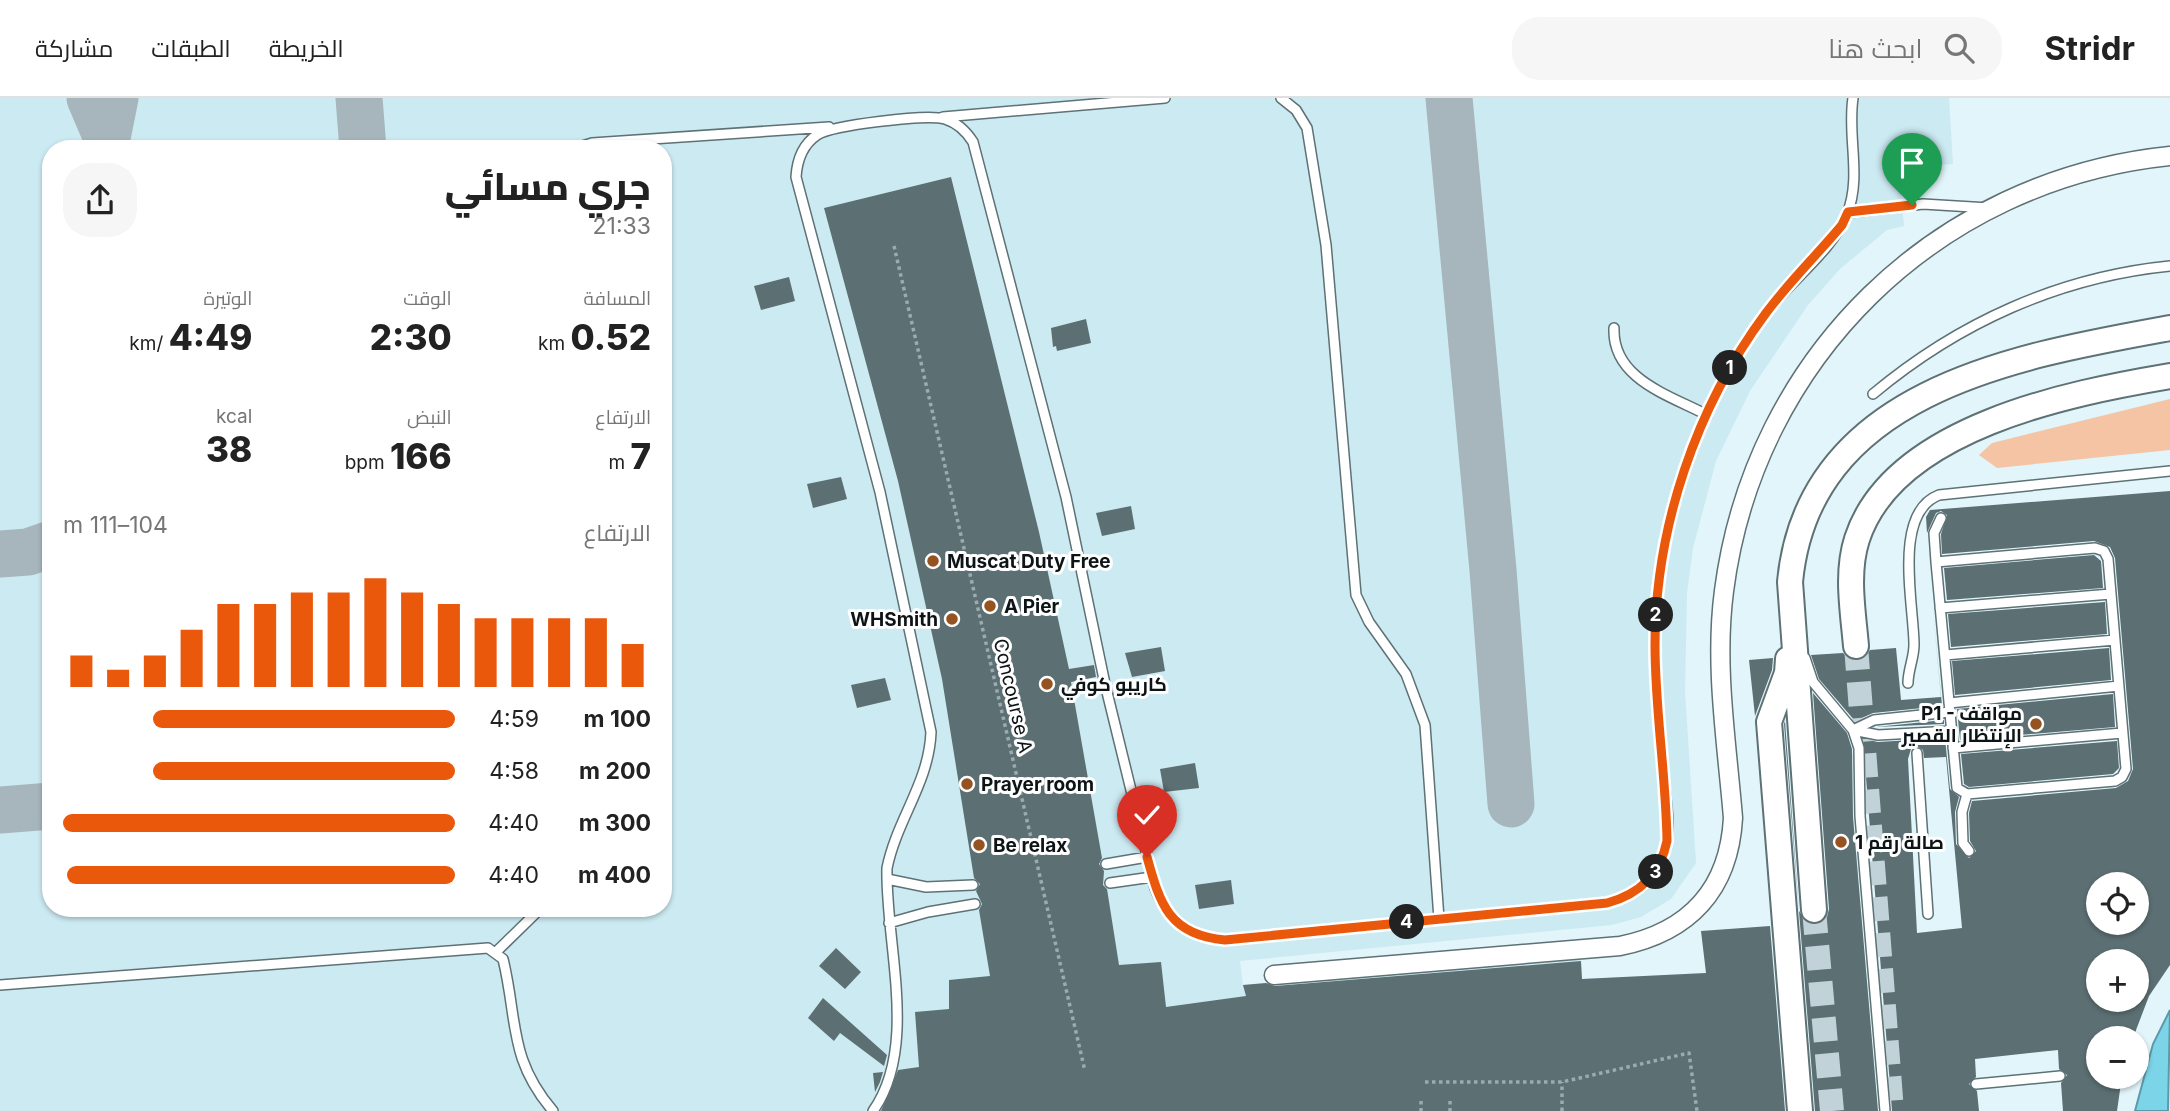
<!DOCTYPE html>
<html lang="ar">
<meta charset="utf-8">
<style>
:root{--surface:#fff;--page:#f6f6f6;--text:#222;--muted:#767676;--line:#e0e0e0;--accent:#ea580c}
body{margin:0;font-family:Inter,Cairo,sans-serif;background:var(--page);color:var(--text);direction:rtl;height:100vh;display:flex;flex-direction:column;font-size:26px;white-space:nowrap}
*{box-sizing:border-box;margin:0}
p{font-size:23px;color:var(--muted)}
.icon{flex:none;width:38px;height:38px;fill:none;stroke:currentColor;stroke-width:2;stroke-linecap:round;stroke-linejoin:round}
.map{position:relative;flex:1;overflow:hidden;direction:ltr}
.details{position:absolute;left:42px;top:42px;width:630px;height:777px;display:flex;flex-direction:column;background:var(--surface);border-radius:28px;box-shadow:0 2px 5px #0004;direction:rtl}
.details>*{flex:none}
.fabs{position:absolute;left:2086px;top:774px;display:grid;gap:14px}
.fabs a{display:grid;place-items:center;width:63px;height:63px;border-radius:50%;background:var(--surface);box-shadow:0 2px 5px #0004;font-size:35px}
.pin{position:absolute;display:grid;place-items:center;width:60px;height:60px;color:#fff;margin:-72px -30px;border-radius:50% 50% 50% 0;rotate:-45deg;box-shadow:0 0 7px #0007}
.pin .icon{rotate:45deg}
.km{position:absolute;width:35px;height:35px;margin:-18px;border-radius:50%;background:#222;color:#fff;font-size:19px;line-height:35px;text-align:center}
.round{display:grid;place-items:center;flex:none;width:74px;height:74px;border-radius:28px;background:var(--page)}
.overview{display:flex;align-items:center;justify-content:space-between;height:119px;padding:0 21px}
h1{font-size:38px;font-weight:800;line-height:52px}
.figures{display:grid;grid-template-columns:repeat(3,1fr);gap:10px;height:119px;padding:7px 21px}
.figures div{display:grid;align-content:center}
.figures b{font-size:35px;font-weight:800}
.figures small{font-size:19px;font-weight:400}
.figures p{font-size:19px}
.chart{height:196px;padding:14px 21px}
.chart p{display:flex;justify-content:space-between}
.chart svg{width:100%;height:126px;margin-top:7px;stroke:var(--accent);stroke-width:6}
ul{padding:0 21px;list-style:none;font-size:23px}
li{display:grid;grid-template-columns:112px 84px 1fr;align-items:center;height:52px}
li i{height:18px;border-radius:9px;background:var(--accent)}
header{display:flex;align-items:center;gap:42px;box-sizing:border-box;height:98px;padding:0 35px;background:var(--surface);border-bottom:2px solid var(--line)}
header strong{font-size:33px}
nav{display:flex;gap:38px;margin-inline-start:auto;font-size:24px}
.search{width:490px;height:63px;background:var(--page);display:flex;align-items:center;gap:18px;box-sizing:border-box;padding:0 24px;border-radius:28px;color:var(--muted);font-size:26px}
.map>svg:first-child{display:block}
.built{fill:#cceaf2;fill-rule:evenodd}
.green{fill:#f4c4a5}
.water{fill:#7cd4e8;stroke:#5b9aa9;stroke-width:2}
.lines{fill:none;stroke-linecap:round;stroke-linejoin:round}
.taxiway{stroke:#a6b6bc;stroke-width:47}
.building{fill:#5c6f73;fill-rule:evenodd}
.secondary-tunnel{stroke:#c1d3d9;stroke-width:24;stroke-dasharray:24 12;stroke-linecap:butt}
.lane-casing{stroke:#5e7175;stroke-width:12}
.street-casing{stroke:#5e7175;stroke-width:21}
.secondary-casing{stroke:#5e7175;stroke-width:28}
.path{stroke:#9babb0;stroke-width:3.5;stroke-dasharray:3.5 3.5;stroke-linecap:butt}
.lane{stroke:#fff;stroke-width:9}
.street{stroke:#fff;stroke-width:18}
.secondary{stroke:#fff;stroke-width:24}
.route-casing{stroke:#fff;stroke-width:14}
.route{stroke:#ea580c;stroke-width:9}
.poi-dot{fill:#955321;stroke:#fefefe;stroke-width:2.5}
.labels{text-anchor:middle;dominant-baseline:central;stroke-width:6;stroke-linejoin:round;paint-order:stroke}
.poi-label{font-size:19px;font-weight:bold;fill:#0d1416;stroke:#fefefe;text-anchor:start}
.street-label{font-size:19px;fill:#0d1416;stroke:#fefefe}
</style>
<header>
<strong>Stridr</strong>
<div class="search"><svg class="icon" aria-label="search" viewBox="0 0 24 24"><circle cx="10" cy="10" r="6"/><path d="M15 15l6 6"/></svg>ابحث هنا</div>
<nav><a>الخريطة</a><a>الطبقات</a><a>مشاركة</a></nav>
</header>
<div class="map">
<svg width="2170" height="1013" viewBox="0 0 2170 1013">
<rect width="100%" height="100%" fill="#e1f5fb"/>
<!-- built -->
<path class="built" d="M0 0H1949L1953 66 1899 70 1904 128 1887 132 1840 171 1808 207 1750 293 1716 363 1693 450 1687 495 1685 593 1696 765 1671 801 1641 819 1612 827 1240 863 1243 887 1580 857 1582 881 1706 875 1716 1013H0ZM51 51H663V810H51Z"/>
<!-- green -->
<path class="green" d="M2170 301V352L1997 370 1979 357 1992 345Z"/>
<!-- water -->
<path class="water" d="M2170 912 2168 1013H2135L2153 946Z"/>
<g class="lines">
<!-- taxiway -->
<path class="taxiway" d="M90 0 107 40 115 0
M359 0 363 51
M1449 0 1493 472 1511 706
M0 456 28 454 51 446
M0 712 51 708"/>
</g>
<!-- building -->
<path class="building" d="M951 79 1039 434 1069 571 1094 567 1096 579 1071 584 1102 760 1099 766 1104 773 1103 787 1107 791 1119 867 1161 864 1166 909 1246 898 1243 887 1266 885 1275 888 1581 863 1582 881 1706 875 1701 833 1770 828 1785 1013H881L898 972 919 969 915 914 949 911V882L990 878 979 812 982 806 976 793 980 786 974 780 942 581 898 383 824 110Z
M789 179 795 203 761 212 754 188Z
M1086 221 1091 245 1057 253 1056 248 1053 249 1051 230Z
M841 379 847 401 813 410 807 386Z
M2170 393V867L2149 898 2133 940H2098V978H2122L2117 1013H2063L2061 985 2067 977 2059 971 2058 952 1975 961 1976 979 1969 986 1977 993 1979 1013H1892L1863 641 1878 644 1945 640 1950 691 1959 699 1955 714 1956 746 1969 760 1976 753 1970 743 1969 715 1972 703 2116 690 2128 683 2133 671 2115 460 2110 449 2094 443 1942 456 1941 436 1947 417 1941 413 1936 415 1927 435 1926 419 1930 412ZM1917 648 1923 652 1924 660 1946 659 1962 830 1917 835 1908 661 1911 651ZM2098 786H2137V824H2098ZM2098 863H2137V901H2098Z
M1131 408 1135 431 1102 438 1096 415Z
M2094 457 2101 463 2103 490 1947 502 1944 470Z
M2105 504 2107 536 1951 549 1948 516Z
M1933 512 1942 608 1873 615 1855 623 1819 581 1811 557 1843 555 1849 561 1857 563 1865 560 1870 552 1896 550 1901 602 1941 599Z
M1161 549 1165 573 1132 579 1125 555Z
M2109 550 2111 582 1955 597 1952 563Z
M1773 560 1772 572 1755 618 1749 562Z
M885 580 891 602 857 610 851 587Z
M1813 595 1847 635 1852 651 1853 719 1878 1013H1815L1784 626 1785 623 1799 813 1807 825 1816 827 1827 819 1829 811Z
M2113 596 2115 629 1960 642 1957 611Z
M1944 622V626L1875 629H1876Z
M2117 643 2119 670 2113 676 1969 689 1964 686 1961 656Z
M1195 665 1199 690 1164 694 1160 671Z
M1231 782 1234 806 1199 811 1195 787Z
M836 850 861 874 845 891 819 868Z
M823 900 887 957 884 968 840 935 834 943 808 920Z
M883 974 880 984 875 994 873 975Z"/>
<g class="lines">
<!-- secondary-tunnel -->
<path class="secondary-tunnel" d="M1856 548 1892 1013
M1814 812 1832 1013"/>
<!-- lane casing -->
<g class="lane-casing">
<path id="lane" d="M1281 0 1296 12 1307 30 1326 147 1356 497 1369 524 1406 576 1425 627 1439 821
M943 19 1165 0
M573 51 592 45 829 29
M1848 115 1923 106 1989 110
M1614 230C1612 281 1669 297 1707 317
M1873 296C1958 225 2059 179 2170 168
M1936 464 2095 450 2104 453 2108 461 2126 671 2122 679 2115 683 1967 696 1957 690 1936 464 1934 435 1941 420
M1940 510 2111 496
M1945 557 2115 542
M1805 560 1813 584 1853 632 1859 650 1860 718 1885 1013
M1908 585C1908 572 1914 560 1914 547 1914 507 1892 415 1939 397L2170 373
M1949 605 2119 588
M1853 632 1874 622 1950 614
M1853 632 1878 637 1952 633
M1953 650 2122 635
M1917 655 1928 816
M1967 696 1962 714 1963 745 1969 753
M1106 766 1147 759
M887 781 926 789 973 787
M1110 785 1152 779
M889 825 928 814 975 806
M496 854 541 810
M0 887 488 850 503 861C518 923 508 960 553 1013
M1976 986 2060 978
M873 1013C919 948 885 845 887 770 897 721 929 685 931 634L880 394 796 79C797 63 802 47 817 37 833 27 926 16 945 21 958 25 966 33 973 44L1066 399 1105 586 1155 790C1168 823 1190 839 1225 842L1607 805C1633 798 1657 783 1664 756 1673 728 1664 694 1662 666 1657 605 1651 543 1659 481 1673 386 1709 291 1767 214 1791 182 1832 153 1847 116 1862 79 1847 38 1853 0"/>
</g>
<!-- street casing -->
<g class="street-casing">
<path id="street" d="M1274 877 1620 848C1689 834 1729 792 1733 720 1727 646 1714 568 1724 493 1754 260 1936 82 2170 58"/>
</g>
<!-- secondary casing -->
<g class="secondary-casing">
<path id="secondary" d="M1856 548C1853 513 1846 475 1857 441 1893 330 2069 295 2170 278
M1788 561 1787 575 1769 624 1800 1013
M1814 812 1790 484C1808 293 2016 258 2170 230"/>
</g>
<!-- path -->
<path class="path" d="M894 148 1085 973
M1425 984H1562L1689 955 1697 1013
M1421 1003V1013
M1450 1003V1013
M1562 1013V984"/>
<!-- lane -->
<use href="#lane" class="lane"/>
<!-- street -->
<use href="#street" class="street"/>
<!-- secondary -->
<use href="#secondary" class="secondary"/>
</g>
<g class="lines">
<!-- route casing -->
<g class="route-casing">
<path id="route" d="M1147 759C1160 806 1169 837 1225 842L1607 805C1640 796 1660 777 1667 743 1666 677 1655 612 1655 547 1655 430 1696 309 1766 215 1789 184 1817 157 1842 127L1848 114 1912 107"/>
</g>
<!-- route -->
<use href="#route" class="route"/>
</g>
<!-- markers -->
<g class="poi-dot">
<circle cx="933" cy="463" r="7"/>
<circle cx="990" cy="508" r="7"/>
<circle cx="952" cy="521" r="7"/>
<circle cx="1047" cy="586" r="7"/>
<circle cx="2036" cy="626" r="7"/>
<circle cx="967" cy="686" r="7"/>
<circle cx="1841" cy="744" r="7"/>
<circle cx="979" cy="747" r="7"/>
</g>
<g class="labels">
<!-- poi labels -->
<g class="poi-label">
<text x="947" y="463">Muscat Duty Free</text>
<text x="1004" y="508">A Pier</text>
<text x="938" y="521" text-anchor="end">WHSmith</text>
<text x="1061" y="586">كاريبو كوفي</text>
<text x="2022" y="615" text-anchor="end">P1 - مواقف<tspan x="2022" dy="22">الإنتظار القصير</tspan></text>
<text x="981" y="686">Prayer room</text>
<text x="1855" y="744">صالة رقم 1</text>
<text x="993" y="747">Be relax</text>
</g>
<!-- street labels -->
<g class="street-label">
<text transform="translate(1013 598) rotate(77)">Concourse A</text>
</g>
</g>
</svg>
<div class="fabs">
<a><svg class="icon" aria-label="locate" viewBox="0 0 24 24"><circle cx="12" cy="12" r="6"/><path d="M12 2v4M12 18v4M2 12h4M18 12h4"/></svg></a>
<a>+</a>
<a>−</a>
</div>
<div class="pin" style="left:1912px;top:107px;background:#1e9e55"><svg class="icon" aria-label="arrive" viewBox="0 0 24 24"><path d="M6 21V4h12l-3 4 3 4H6"/></svg></div>
<div class="pin" style="left:1147px;top:759px;background:#d93025"><svg class="icon" aria-label="check" viewBox="0 0 24 24"><path d="M5 12l5 5 9-10"/></svg></div>
<b class="km" style="left:1730px;top:270px">1</b>
<b class="km" style="left:1656px;top:517px">2</b>
<b class="km" style="left:1656px;top:774px">3</b>
<b class="km" style="left:1407px;top:824px">4</b>
<section class="details">
<div class="overview"><div><h1>جري مسائي</h1><p>21:33</p></div><a class="round"><svg class="icon" aria-label="share" viewBox="0 0 24 24"><path d="M12 15V3M7 8l5-5 5 5M5 13v7h14v-7"/></svg></a></div>
<div class="figures">
<div><p>المسافة</p><b>0.52<small> km</small></b></div>
<div><p>الوقت</p><b>2:30</b></div>
<div><p>الوتيرة</p><b>4:49<small> /km</small></b></div>
</div>
<div class="figures">
<div><p>الارتفاع</p><b>7<small> m</small></b></div>
<div><p>النبض</p><b>166<small> bpm</small></b></div>
<div><p>kcal</p><b>38</b></div>
</div>
<div class="chart"><p><span>الارتفاع</span>104–111 m</p>
<svg viewBox="0 0 160 44" preserveAspectRatio="none"><path d="M5 44V33M15 44V38M25 44V33M35 44V24M45 44V15M55 44V15M65 44V11M75 44V11M85 44V6M95 44V11M105 44V15M115 44V20M125 44V20M135 44V20M145 44V20M155 44V29"/></svg>
</div>
<ul>
<li><b>100 m</b>4:59<i style="width:77%"></i></li>
<li><b>200 m</b>4:58<i style="width:77%"></i></li>
<li><b>300 m</b>4:40<i style="width:100%"></i></li>
<li><b>400 m</b>4:40<i style="width:99%"></i></li>
</ul>
</section>
</div>
